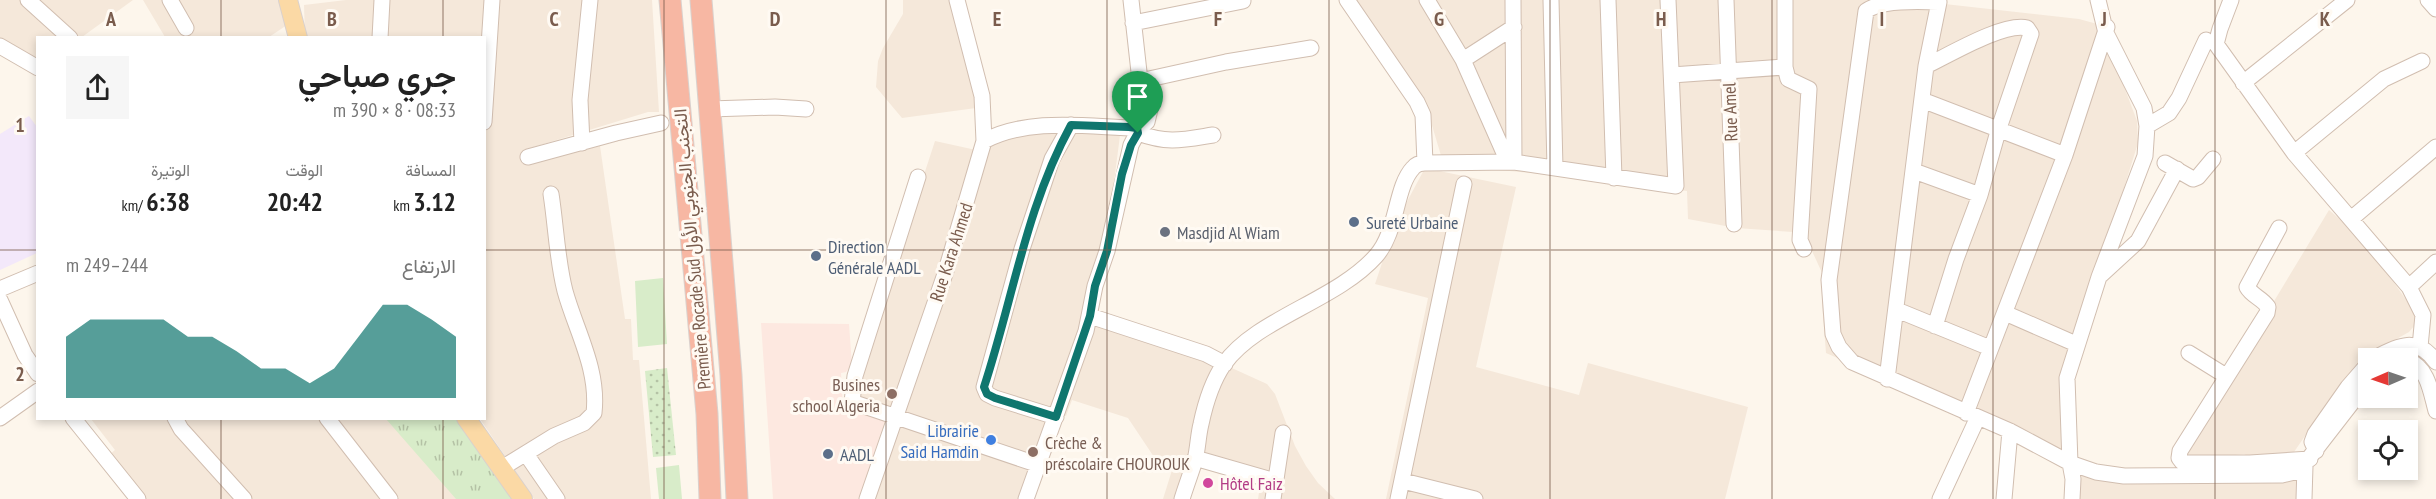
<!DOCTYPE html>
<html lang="ar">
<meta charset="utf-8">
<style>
:root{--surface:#fff;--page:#f6f6f6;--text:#222;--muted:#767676;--accent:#0f766e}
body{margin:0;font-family:"PT Sans Narrow",Vazirmatn,sans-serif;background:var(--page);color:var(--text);direction:rtl;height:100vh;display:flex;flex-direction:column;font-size:22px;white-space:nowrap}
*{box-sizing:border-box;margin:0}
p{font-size:20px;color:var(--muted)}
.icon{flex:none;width:33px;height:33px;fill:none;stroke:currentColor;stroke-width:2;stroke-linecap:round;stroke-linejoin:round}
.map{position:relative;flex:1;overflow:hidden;direction:ltr}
.drawer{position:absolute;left:36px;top:36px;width:450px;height:384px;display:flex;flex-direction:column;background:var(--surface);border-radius:0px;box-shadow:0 3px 9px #0003;direction:rtl}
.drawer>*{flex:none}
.needle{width:39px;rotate:268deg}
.tools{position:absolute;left:2358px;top:348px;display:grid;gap:12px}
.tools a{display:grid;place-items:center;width:60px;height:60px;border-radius:0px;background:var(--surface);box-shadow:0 3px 9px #0003;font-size:30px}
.pin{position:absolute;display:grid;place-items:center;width:51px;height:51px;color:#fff;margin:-62px -26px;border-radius:50% 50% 50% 0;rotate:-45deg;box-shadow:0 0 6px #0007}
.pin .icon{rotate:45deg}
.round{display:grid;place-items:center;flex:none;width:63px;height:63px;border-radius:0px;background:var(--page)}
.summary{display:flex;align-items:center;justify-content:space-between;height:102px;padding:0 30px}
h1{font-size:33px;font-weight:600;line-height:45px}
.figures{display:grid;grid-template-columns:repeat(3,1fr);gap:9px;height:102px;padding:6px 30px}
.figures div{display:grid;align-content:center}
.figures b{font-size:26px;font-weight:600}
.figures small{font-size:16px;font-weight:400}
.figures p{font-size:16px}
.chart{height:168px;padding:12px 30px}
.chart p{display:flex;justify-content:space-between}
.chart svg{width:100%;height:108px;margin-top:6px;fill:var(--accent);opacity:.7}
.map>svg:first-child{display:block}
.residential{fill:#f5e8da}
.commercial{fill:#fde8e0}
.education{fill:#f3e8fa}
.grass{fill:url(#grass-tufts)}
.park{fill:url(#park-dots)}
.pitch{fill:#d8ecc9}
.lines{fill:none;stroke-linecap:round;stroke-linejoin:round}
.minor-casing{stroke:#d1beb0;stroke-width:17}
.major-casing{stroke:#dad1cd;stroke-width:20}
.highway-casing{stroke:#dad1cd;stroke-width:23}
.minor{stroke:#fff;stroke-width:15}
.major{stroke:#fbd9a5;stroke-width:18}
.highway{stroke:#f7b7a3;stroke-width:21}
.route-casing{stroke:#fff;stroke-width:12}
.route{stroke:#0f766e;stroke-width:8}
.grid{fill:none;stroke:#7a5c4d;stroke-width:1.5;stroke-opacity:0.55}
.service-dot{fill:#5c6f8a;stroke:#fffaf3;stroke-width:2}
.worship-dot{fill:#6b7280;stroke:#fffaf3;stroke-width:2}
.education-dot{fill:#8d6e63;stroke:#fffaf3;stroke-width:2}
.shop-dot{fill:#3f7fe0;stroke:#fffaf3;stroke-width:2}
.hotel-dot{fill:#d1479c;stroke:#fffaf3;stroke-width:2}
.labels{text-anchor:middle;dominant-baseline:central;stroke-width:6;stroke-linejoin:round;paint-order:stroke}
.street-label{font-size:18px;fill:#7a5c4d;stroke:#fffaf3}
.service-label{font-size:18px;fill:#4e5e75;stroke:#fffaf3;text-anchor:start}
.worship-label{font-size:18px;fill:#5b616d;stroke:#fffaf3;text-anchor:start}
.education-label{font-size:18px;fill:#785e54;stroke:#fffaf3;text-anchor:end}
.shop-label{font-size:18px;fill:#366cbe;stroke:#fffaf3;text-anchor:end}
.hotel-label{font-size:18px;fill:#b23c85;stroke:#fffaf3;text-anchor:start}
.grid-label{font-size:20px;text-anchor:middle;font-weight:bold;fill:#7a5c4d;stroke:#fffaf3;stroke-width:6;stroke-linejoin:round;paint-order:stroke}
</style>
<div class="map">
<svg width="2436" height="499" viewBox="0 0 2436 499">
<defs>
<pattern id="grass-tufts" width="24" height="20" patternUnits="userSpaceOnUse" patternTransform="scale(1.5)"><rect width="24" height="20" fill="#d8ecc9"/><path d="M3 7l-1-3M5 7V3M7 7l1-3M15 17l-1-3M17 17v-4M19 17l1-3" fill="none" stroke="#b4c2a5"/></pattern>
<pattern id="park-dots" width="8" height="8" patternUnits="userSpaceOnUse" patternTransform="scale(1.5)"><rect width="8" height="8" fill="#d8ecc9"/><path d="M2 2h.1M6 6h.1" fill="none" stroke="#b4c2a5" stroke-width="1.8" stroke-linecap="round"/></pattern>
</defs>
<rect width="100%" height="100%" fill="#fdf6ec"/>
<!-- residential -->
<path class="residential" d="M0 0H133L82 37 38 38 37 63 0 42Z
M143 0H280L287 25 269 37H165Z
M346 0H652L659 112H648L524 150 526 165 600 146 625 319H631L633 360H639L651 499H534L480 419 484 418V38L305 37 304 5Z
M903 0H954L972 70 976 108 902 118 876 87 878 61 883 48 903 14Z
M1352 0H1909L2079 19 2101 25 2137 121 2138 143 2065 377 2064 457 1826 353 1822 302 1824 277 1812 251 1798 240 1793 232 1736 228 1688 219 1687 191 1531 173 1487 169H1445L1431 122Z
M1122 120 1110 213 1081 318 1234 369 1267 384 1275 394 1295 446 1306 466 1318 483 1335 499H1258L1260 486 1192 464 1179 499H1163L1173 467 1154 457 1128 418 1072 400 1066 416 1053 412 1023 499H859L885 420 847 410 935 141 976 150 992 129 1002 125Z
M1425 168 1516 187 1476 367 1579 395 1588 363 1748 407 1725 499H1386L1428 298 1375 284 1395 224Z
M2329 210 2364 240 2416 314 2415 325 2409 332 2393 341 2333 395 2294 452 2282 462 2262 463 2244 454 2190 460 2183 455 2185 449Z
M91 419H456L512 499H145L109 455 115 450Z
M2077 471 2301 480 2300 499H2077Z"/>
<!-- commercial -->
<path class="commercial" d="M761 323 849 324 852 365 846 372 841 373 843 408 885 420 859 499H773Z"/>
<!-- education -->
<path class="education" d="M29 116 37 127V253L0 270V134Z"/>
<!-- grass -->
<path class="grass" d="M386 419H456L512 499H456Z"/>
<!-- park -->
<path class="park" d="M667 368 676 455 653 457 645 371Z"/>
<!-- pitch -->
<path class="pitch" d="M663 278 667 344 638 347 635 281Z
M679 465 682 499H659L656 468Z"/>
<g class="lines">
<!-- minor casing -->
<g class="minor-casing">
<path id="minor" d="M28 0 70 38
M170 0 186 28
M1347 0 1417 102 1423 115 1425 163
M1427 0 1463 60 1508 162
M1513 0 1514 162
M1551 0 1555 168
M1608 0 1614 178
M1726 0 1734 224
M1785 0V67L1788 79 1809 89 1800 240 1804 249
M2231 0 2220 29 2216 44 2294 153 2409 287 2423 315 2420 347
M2428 0 2436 9
M1133 23 1243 1
M380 38 382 0
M0 46 38 68
M1463 60 1514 27
M1926 66C1949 55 2004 22 2027 28L2031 34 1999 128 1980 195 1956 259 1935 326
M1672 75 1785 67
M1140 81 1226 62 1311 48
M2243 83 2347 0
M1922 100 2065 155
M710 109 775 107 806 109
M484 122 492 0
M2147 126 2169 113 2179 98 2206 40
M984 141C1029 117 1088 127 1137 128L1138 133C1168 144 1182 140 1213 135
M582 143 580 100 590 0
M2294 153 2384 79 2422 61
M528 157 616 133 661 123
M2165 163 2193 179 2198 177 2213 159
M1914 171 1980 195
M918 177 855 376 852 402 1039 465
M2351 219 2436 147
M2279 228 2247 287C2252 296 2262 298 2268 307L2267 313 2180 451 2179 458 2182 462 2187 463H2250L2310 459
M2101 275 2138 241 2177 169
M2409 287 2436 262
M0 289 38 273
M0 300 25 355 38 374
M1897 310 1990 348
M2005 313 2076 344
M1090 316 1206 354 1225 364
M2189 353 2226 376
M2375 358C2398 345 2418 336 2436 362
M2408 361C2428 367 2431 393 2436 411
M1887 379 1926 66 1939 2C1918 1 1880 0 1866 11L1829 280 1833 334 1839 347 1852 362 2010 431 2070 463 2096 472 2124 476 2282 475 2299 471 2368 382
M1966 413 2065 155 2107 27
M1056 417 995 398 987 394 984 387 1022 249 1052 159 1071 125
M0 418 38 391
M73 418 138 499
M175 418 181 429 244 499
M327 418 390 499
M2316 451 2312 442 2315 434 2348 387 2368 364
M526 454 557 499
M1195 458 1275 481
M502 468 554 436 584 423 594 413C599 369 576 331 565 291 557 260 556 226 551 194
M1403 481 1475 499
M867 499 945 274 984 141 982 96 957 0
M1026 499 1086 331 1095 286 1107 251 1131 145 1141 126 1147 122 1151 105 1140 81 1131 0
M1182 499C1186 486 1191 473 1195 460 1198 448 1198 436 1201 424 1205 405 1213 380 1224 364 1257 318 1336 301 1376 256 1398 231 1395 187 1413 168 1416 164 1420 163 1425 163L1514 162 1676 186 1668 0
M1273 499 1283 433
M1398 499 1464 184
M1940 499 1978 417
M2004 499 2010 431
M2072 499 2073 479 2070 463 2067 378 2099 277 2145 156 2147 126 2144 108 2106 33 2098 0
M2304 499 2305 466"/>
</g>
<!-- major casing -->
<g class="major-casing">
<path id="major" d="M288 0 298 38
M466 418 523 499"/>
</g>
<!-- highway casing -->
<g class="highway-casing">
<path id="highway" d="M670 0 707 414 710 499
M701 0 731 375 737 499"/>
</g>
<!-- minor -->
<use href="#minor" class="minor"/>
<!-- major -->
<use href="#major" class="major"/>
<!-- highway -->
<use href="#highway" class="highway"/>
</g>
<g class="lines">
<!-- route casing -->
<g class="route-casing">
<path id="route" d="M1071 125 1129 127 1137 128 1138 133 1131 145 1122 174 1107 251 1095 286 1090 316 1056 417 995 398 987 394 984 387C1013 299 1026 207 1071 125Z"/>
</g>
<!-- route -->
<use href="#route" class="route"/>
</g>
<!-- grid -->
<path class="grid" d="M221 0V38M443 0V38M664 0V499M886 0V499M1107 0V499M1329 0V499M1550 0V499M1772 0V499M1993 0V499M2215 0V499M0 250H38M484 250H2436M221 418V499M443 418V499"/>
<!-- markers -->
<g class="service-dot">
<circle cx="1354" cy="222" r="6"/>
<circle cx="816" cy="256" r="6"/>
<circle cx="828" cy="454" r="6"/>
</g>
<circle class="worship-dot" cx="1165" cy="232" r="6"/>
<g class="education-dot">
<circle cx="892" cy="394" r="6"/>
<circle cx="1033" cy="452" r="6"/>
</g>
<circle class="shop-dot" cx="991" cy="440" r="6"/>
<circle class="hotel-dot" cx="1208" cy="483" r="6"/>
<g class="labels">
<!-- street labels -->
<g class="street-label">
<text transform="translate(1730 112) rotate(-92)">Rue Amel</text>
<text transform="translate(692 249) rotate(-95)">Première Rocade Sud التجنب الجنوبي الأول</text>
<text transform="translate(951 252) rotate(-72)">Rue Kara Ahmed</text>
</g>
<!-- service labels -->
<g class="service-label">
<text x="1366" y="222">Sureté Urbaine</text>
<text x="828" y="246">Direction<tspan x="828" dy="21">Générale AADL</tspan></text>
<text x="840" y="454">AADL</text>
</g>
<!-- worship labels -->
<g class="worship-label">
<text x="1177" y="232">Masdjid Al Wiam</text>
</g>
<!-- education labels -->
<g class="education-label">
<text x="880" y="384">Busines<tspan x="880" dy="21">school Algeria</tspan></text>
<text x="1045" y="442" text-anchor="start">Crèche &amp;<tspan x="1045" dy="21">préscolaire CHOUROUK</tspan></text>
</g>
<!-- shop labels -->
<g class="shop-label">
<text x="979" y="430">Librairie<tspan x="979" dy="21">Said Hamdin</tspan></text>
</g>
<!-- hotel labels -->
<g class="hotel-label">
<text x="1220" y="483">Hôtel Faiz</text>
</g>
</g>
<g class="grid-label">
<text x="111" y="26">A</text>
<text x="332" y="26">B</text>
<text x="554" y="26">C</text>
<text x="775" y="26">D</text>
<text x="997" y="26">E</text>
<text x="1218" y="26">F</text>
<text x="1439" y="26">G</text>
<text x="1661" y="26">H</text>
<text x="1882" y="26">I</text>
<text x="2104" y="26">J</text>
<text x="2325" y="26">K</text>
<text x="20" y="132">1</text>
<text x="20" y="381">2</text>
</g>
</svg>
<div class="tools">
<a><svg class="needle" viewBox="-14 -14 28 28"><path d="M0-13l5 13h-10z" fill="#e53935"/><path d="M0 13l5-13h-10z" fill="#767676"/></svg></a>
<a><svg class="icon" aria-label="locate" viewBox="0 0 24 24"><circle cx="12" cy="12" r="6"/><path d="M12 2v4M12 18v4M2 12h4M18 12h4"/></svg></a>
</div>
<div class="pin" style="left:1138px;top:133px;background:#1e9e55"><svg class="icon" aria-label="arrive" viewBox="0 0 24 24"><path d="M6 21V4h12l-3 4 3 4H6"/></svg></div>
<section class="drawer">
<div class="summary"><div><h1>جري صباحي</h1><p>08:33 · 8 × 390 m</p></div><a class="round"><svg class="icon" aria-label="share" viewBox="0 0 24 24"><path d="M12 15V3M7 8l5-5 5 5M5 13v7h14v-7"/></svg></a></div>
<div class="figures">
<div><p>المسافة</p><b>3.12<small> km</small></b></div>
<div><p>الوقت</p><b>20:42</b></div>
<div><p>الوتيرة</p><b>6:38<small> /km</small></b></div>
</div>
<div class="chart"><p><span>الارتفاع</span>244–249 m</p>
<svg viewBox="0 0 160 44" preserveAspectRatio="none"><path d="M0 44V19L10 12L20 12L30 12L40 12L50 19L60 19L70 25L80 32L90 32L100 38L110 32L120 19L130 6L140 6L150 12L160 19V44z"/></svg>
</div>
</section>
</div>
